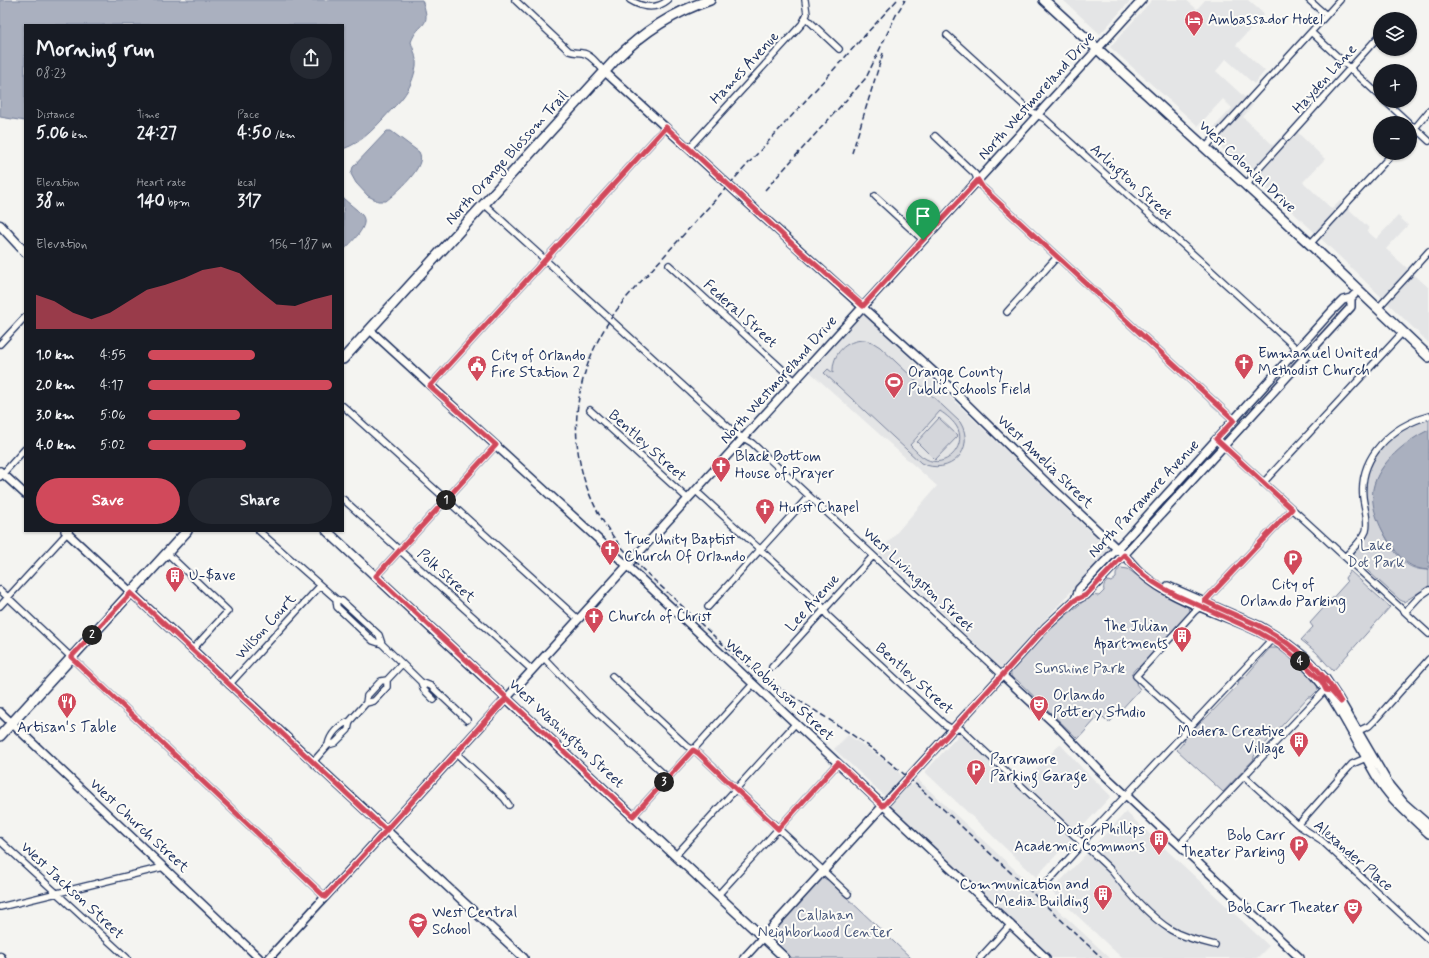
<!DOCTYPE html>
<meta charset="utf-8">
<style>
:root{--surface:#171b24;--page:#242831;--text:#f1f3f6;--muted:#9ea1a6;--accent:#d1495b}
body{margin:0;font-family:Mynerve,sans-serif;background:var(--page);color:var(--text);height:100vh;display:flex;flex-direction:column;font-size:15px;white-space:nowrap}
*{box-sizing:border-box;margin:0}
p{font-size:13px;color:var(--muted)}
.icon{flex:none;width:22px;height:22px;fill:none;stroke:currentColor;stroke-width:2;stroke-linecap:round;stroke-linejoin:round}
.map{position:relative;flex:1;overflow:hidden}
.sheet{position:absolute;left:24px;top:24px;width:320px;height:508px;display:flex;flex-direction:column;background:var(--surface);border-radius:0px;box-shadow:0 1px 3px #0004}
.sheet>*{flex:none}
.controls{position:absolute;left:1373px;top:12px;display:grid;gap:8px}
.controls a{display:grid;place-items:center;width:44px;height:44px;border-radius:50%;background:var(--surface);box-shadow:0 1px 3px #0004;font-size:20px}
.pin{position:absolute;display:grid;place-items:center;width:34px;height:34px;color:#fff;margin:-41px -17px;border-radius:50% 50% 50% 0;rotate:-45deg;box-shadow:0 0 4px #0007}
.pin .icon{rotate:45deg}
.km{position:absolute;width:20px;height:20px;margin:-10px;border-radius:50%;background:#222;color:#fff;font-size:11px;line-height:20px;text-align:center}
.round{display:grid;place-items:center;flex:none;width:42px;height:42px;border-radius:21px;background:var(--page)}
.summary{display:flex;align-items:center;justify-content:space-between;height:68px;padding:0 12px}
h1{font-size:22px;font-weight:800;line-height:30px}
.metrics{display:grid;grid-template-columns:repeat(3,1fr);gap:6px;height:68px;padding:4px 12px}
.metrics div{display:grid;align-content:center}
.metrics b{font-size:17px;font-weight:800}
.metrics small{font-size:11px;font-weight:400}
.metrics p{font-size:11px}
.chart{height:112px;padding:8px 12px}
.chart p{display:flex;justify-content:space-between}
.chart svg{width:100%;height:72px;margin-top:4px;fill:var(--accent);opacity:.7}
.button{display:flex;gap:8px;margin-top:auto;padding:8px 12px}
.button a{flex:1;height:46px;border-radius:24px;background:var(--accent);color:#fff;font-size:16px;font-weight:800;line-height:46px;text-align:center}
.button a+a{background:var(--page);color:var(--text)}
ul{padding:0 12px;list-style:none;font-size:13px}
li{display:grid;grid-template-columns:64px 48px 1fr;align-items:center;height:30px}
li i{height:10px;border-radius:5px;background:var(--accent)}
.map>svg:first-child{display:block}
.built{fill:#e4e5e6}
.green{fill:#d4d6db;stroke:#78829c;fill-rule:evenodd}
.water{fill:#aab0bf;stroke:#717c98}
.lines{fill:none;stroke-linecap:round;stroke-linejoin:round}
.stream{stroke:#717c98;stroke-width:1.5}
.minor-casing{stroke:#1b2f5e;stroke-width:8}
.tertiary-casing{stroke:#1b2f5e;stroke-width:10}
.secondary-casing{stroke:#1b2f5e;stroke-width:11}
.primary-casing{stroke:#1b2f5e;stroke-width:12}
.trunk-casing{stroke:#1b2f5e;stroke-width:12}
.minor{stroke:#fdfcf7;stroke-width:5.5}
.tertiary{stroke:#fdfcf7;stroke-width:7}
.secondary{stroke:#fdfcf7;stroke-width:8}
.primary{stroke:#fdfcf7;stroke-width:9}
.trunk{stroke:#fdfcf7;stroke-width:9}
.rail{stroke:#1b2f5e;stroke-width:1.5;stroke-dasharray:6 3;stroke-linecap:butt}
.route-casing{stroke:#fff;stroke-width:8}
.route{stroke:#d1495b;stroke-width:5}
.labels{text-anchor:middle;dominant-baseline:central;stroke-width:4;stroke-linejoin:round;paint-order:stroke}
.poi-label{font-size:15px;fill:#1b2f5e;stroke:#fdfcf7;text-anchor:start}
.street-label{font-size:15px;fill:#1b2f5e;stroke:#fdfcf7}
.park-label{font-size:15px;fill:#49597d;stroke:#fdfcf7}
</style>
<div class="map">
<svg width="1429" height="958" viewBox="0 0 1429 958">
<rect width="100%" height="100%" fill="#f4f4f1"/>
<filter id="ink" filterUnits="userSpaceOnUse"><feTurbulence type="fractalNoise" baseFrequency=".025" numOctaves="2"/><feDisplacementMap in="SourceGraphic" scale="8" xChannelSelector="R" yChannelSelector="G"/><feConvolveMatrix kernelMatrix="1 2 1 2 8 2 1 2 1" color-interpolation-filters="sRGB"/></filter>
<g filter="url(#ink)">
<!-- built -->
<path class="built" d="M1063 0H1131L1100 34Z
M1152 0H1186L1197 9 1205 0H1248L1264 14 1236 45 1265 71 1254 84 1226 59 1216 71 1253 105 1243 117 1273 145 1281 137 1287 142 1297 132 1325 159 1303 182 1332 209 1340 201 1369 228 1367 231 1376 239 1398 216 1408 225 1386 249 1429 288V343L1310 228 1207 135 1232 108 1223 99 1198 126 1110 47Z
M863 313 1109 550 1001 668 879 553 937 486 809 371Z
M965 728 1023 784 1060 744 1083 769 1111 796 1036 877 925 772Z
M848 735 892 765 911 786 917 779 1110 958H1046L884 804 888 799 834 749Z
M1126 812 1269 946 1257 958H1122L1051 891Z"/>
<!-- green -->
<path class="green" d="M865 340 872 342 880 347 960 422C977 449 950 477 921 463L824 373 828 369 833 373C832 354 845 340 865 340ZM940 411C946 415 954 421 958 429 966 448 945 469 926 459 920 456 914 449 910 445Z
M939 418 958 436 935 460 917 442Z
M1429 418V430C1409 441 1385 458 1376 480 1366 504 1388 551 1408 565 1414 569 1422 570 1429 570V588L1421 591 1404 602 1400 600 1358 562 1354 555C1355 546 1364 540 1368 533 1370 520 1366 508 1365 496 1364 468 1380 443 1403 429 1411 424 1421 421 1429 418Z
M1121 568 1128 569 1155 589 1186 606 1190 610 1189 614 1141 666 1136 668 1131 674 1138 681 1136 684 1140 689 1109 723 1103 717 1099 721 1096 719 1078 739 1017 680C1012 680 1010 675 1011 670L1045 633 1091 595 1099 596 1104 591C1103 586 1104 584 1108 581L1111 582 1116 578C1116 573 1116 571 1121 568Z
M1350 571 1390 607 1333 671 1316 652 1301 640 1313 627 1310 623 1347 582 1345 578Z
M1270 648H1278L1292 659 1317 684 1318 690 1311 697H1308L1254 756V759L1223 792 1177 750 1184 742 1185 738 1202 720 1205 719 1238 685 1239 680 1245 677Z
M823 878 828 880 911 958H792L772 938V932L820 879Z"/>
<!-- water -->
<path class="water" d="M0 0H422C433 30 419 20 411 42 413 49 417 57 416 66 414 77 410 88 403 97 400 101 396 105 393 108 378 124 364 142 343 149V25H25V121L0 117Z
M387 131H391L419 152C428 166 396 193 386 201H378L368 196 356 183 351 174 353 167Z
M343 198C349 204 357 209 362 215 371 226 350 243 343 251Z
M1429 430V570C1410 569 1403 561 1392 546 1381 531 1370 508 1373 489 1378 463 1407 440 1429 430Z"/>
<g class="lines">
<!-- stream -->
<path class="stream" d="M1394 567 1402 558"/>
<!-- minor casing -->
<g class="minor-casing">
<path id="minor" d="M515 0 569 51C574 53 577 52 582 53 591 54 598 65 604 71
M630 0C643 8 656 10 668 0
M1309 0 1326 15
M806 18 839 49
M1311 32 1380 96
M947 35 1029 110 1045 119 1298 350
M1272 75 1340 0
M1385 101 1409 123
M1413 126 1429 141
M1410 134 1429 111
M935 136 975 174 980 185 983 188 1234 420
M1287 138 1380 35
M689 148 802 24 807 14 805 0
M1205 148 1269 78
M1247 186 1253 175 1283 142
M875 196 923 240
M484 204 735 433 752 443 1002 675
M1346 204 1393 153
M1310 244 1344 207
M669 265 795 381
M1412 270 1429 251
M1378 308 1410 273
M1007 312 1057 257
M0 344 25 317
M430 386 666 127
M343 406 578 619
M590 410 688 499
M1216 439 1429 634
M0 477 25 449
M1263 483 1403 332
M696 491 821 605 827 615 944 724 952 729H961L1112 871C1126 890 1150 917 1171 930 1184 938 1200 941 1215 945
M343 499 532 670
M259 531 336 599
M167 553 228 611 192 650
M1345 557C1352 549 1362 541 1366 531 1369 520 1364 507 1363 497 1359 456 1392 426 1429 416
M376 576 496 445
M0 590 325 897
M336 599 342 601 379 635 382 644 373 641 337 607Z
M1205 601 1292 509
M0 606 69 531
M708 607 809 496
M1405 612 1419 597 1429 590
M382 644 421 682 431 686 467 720
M544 658 588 704 668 778
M772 667 873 556
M612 676 687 746 698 753 848 894
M421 682 424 690 434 700
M229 685 320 586
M366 703 367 696 381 681 387 680
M1191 726 1136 676 1194 612 1201 606
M1358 731 1369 726 1375 720 1429 659
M328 745C330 734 339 725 350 721
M457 754 504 798 509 805
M313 762 328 745 335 743 348 730 350 721 366 703 374 701 387 687V680L402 664
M1244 776 1298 825 1321 840 1429 940
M633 816 753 684
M1298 825 1352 764 1366 758
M0 841 127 958
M1179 845 1326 689
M675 856 796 723
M1046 884 1083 843 1087 837 1274 637
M718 895 838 763
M0 907 164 867
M980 958 1011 924"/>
</g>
<!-- tertiary casing -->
<g class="tertiary-casing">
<path id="tertiary" d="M604 71 760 214 934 372 1044 480 1130 561C1164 605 1236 614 1280 644 1318 670 1337 705 1358 744 1366 757 1372 771 1381 784 1394 803 1412 818 1429 834
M370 330 622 561 1046 958
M0 471 25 494
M65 531 524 958
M1168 586 1260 626 1283 640 1305 657 1326 679 1338 697 1390 786 1404 803 1429 825
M1075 600 1079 589 1128 537 1331 312 1343 300 1351 298 1354 295
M1002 675 1058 727 1099 770 1300 958
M0 712 259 958
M269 958 381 836 1142 0
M744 958 1045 628 1075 600 1086 595 1124 555 1351 307V298"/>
</g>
<!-- secondary casing -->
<g class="secondary-casing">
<path id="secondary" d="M0 225 25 252
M327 531 785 958
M0 957 1 958"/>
</g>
<!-- primary casing -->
<g class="primary-casing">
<path id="primary" d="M343 359 616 59C643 32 674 12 710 0
M0 736 187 531"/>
</g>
<!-- trunk casing -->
<g class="trunk-casing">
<path id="trunk" d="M1044 0 1310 244 1429 357"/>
</g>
<!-- minor -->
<use href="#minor" class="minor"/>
<!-- tertiary -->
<use href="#tertiary" class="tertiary"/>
<!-- secondary -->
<use href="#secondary" class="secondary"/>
<!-- primary -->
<use href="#primary" class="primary"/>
<!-- trunk -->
<use href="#trunk" class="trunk"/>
<!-- rail -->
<path class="rail" d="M897 0 626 298C570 366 558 454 608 529 627 558 656 581 681 605 706 628 731 654 759 674 800 703 845 727 884 758 918 784 948 814 979 843 1020 881 1061 920 1102 958
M852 153 883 53
M765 190 866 78 896 15 905 0"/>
</g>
</g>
<g class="lines" filter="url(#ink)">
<!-- route casing -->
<g class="route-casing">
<path id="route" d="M923 240 863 306 799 250 666 127 430 386 496 445 376 576 507 698 386 830 131 593 71 657 325 897C384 833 443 769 500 704L507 698 633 816 693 750 698 753 778 829 838 763 883 806 1045 628 1075 600 1086 595 1124 555C1129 559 1132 565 1137 569 1148 580 1162 588 1176 595L1258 632 1279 644 1306 666 1322 682 1326 690 1331 691 1341 702C1323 669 1291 642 1258 625 1241 617 1222 610 1205 601L1292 509 1216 439 1234 420 1010 213 983 188 978 180 923 240"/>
</g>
<!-- route -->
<use href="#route" class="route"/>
</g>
<!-- icons -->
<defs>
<g id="hotel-pin" transform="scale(1)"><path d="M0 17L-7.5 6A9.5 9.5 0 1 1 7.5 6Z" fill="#d1495b" stroke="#fdfcf7"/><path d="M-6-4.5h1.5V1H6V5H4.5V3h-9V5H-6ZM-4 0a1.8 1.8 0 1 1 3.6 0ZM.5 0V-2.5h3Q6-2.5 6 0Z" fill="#fff"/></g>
<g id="church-pin" transform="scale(1)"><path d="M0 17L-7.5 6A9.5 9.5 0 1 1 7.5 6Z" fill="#d1495b" stroke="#fdfcf7"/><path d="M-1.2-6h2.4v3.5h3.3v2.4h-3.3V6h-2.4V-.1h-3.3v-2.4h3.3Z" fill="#fff"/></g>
<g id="civic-pin" transform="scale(1)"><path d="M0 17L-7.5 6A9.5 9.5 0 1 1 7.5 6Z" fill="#d1495b" stroke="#fdfcf7"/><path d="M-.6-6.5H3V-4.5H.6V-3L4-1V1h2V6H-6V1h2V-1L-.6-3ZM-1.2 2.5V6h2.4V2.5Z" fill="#fff"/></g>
<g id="stadium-pin" transform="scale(1)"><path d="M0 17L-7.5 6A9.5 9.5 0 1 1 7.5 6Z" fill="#d1495b" stroke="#fdfcf7"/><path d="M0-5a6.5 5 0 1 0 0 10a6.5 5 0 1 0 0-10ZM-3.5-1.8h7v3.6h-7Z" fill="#fff"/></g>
<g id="parking-pin" transform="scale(1)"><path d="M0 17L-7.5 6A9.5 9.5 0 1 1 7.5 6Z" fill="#d1495b" stroke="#fdfcf7"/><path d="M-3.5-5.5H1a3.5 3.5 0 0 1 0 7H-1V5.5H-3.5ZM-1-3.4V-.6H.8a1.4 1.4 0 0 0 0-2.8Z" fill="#fff"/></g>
<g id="building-pin" transform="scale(1)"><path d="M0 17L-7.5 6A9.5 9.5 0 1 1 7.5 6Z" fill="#d1495b" stroke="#fdfcf7"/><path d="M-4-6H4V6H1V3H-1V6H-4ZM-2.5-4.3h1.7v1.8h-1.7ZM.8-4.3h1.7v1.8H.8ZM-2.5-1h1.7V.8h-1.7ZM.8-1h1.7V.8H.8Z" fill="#fff"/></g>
<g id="restaurant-pin" transform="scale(1)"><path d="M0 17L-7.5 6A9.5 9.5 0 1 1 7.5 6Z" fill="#d1495b" stroke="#fdfcf7"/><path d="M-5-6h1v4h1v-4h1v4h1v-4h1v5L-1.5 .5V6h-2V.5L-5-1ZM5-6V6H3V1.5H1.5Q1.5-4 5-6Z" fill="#fff"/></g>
<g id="theatre-pin" transform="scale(1)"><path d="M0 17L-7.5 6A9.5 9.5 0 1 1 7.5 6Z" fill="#d1495b" stroke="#fdfcf7"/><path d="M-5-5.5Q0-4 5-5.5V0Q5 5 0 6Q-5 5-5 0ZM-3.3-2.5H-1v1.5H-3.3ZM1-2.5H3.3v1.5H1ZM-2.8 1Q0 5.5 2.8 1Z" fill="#fff"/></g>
<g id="school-pin" transform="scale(1)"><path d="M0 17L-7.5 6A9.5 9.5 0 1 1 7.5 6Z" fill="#d1495b" stroke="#fdfcf7"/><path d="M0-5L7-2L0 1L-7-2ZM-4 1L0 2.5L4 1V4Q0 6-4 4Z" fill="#fff"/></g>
</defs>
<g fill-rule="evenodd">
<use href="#hotel-pin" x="1194" y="20"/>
<use href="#church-pin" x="1244" y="363"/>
<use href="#civic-pin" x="477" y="365"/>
<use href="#stadium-pin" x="894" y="382"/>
<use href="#church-pin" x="721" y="466"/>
<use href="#church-pin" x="765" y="508"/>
<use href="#church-pin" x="610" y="549"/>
<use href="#parking-pin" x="1293" y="559"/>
<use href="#building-pin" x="175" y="576"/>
<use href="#church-pin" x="594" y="617"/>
<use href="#building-pin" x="1182" y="636"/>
<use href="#restaurant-pin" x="67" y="702"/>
<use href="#theatre-pin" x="1039" y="705"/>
<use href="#building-pin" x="1299" y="741"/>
<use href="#parking-pin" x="976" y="769"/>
<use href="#building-pin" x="1159" y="839"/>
<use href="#parking-pin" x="1299" y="845"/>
<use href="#building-pin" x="1103" y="894"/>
<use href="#theatre-pin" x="1353" y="908"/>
<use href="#school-pin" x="418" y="922"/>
</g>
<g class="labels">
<!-- poi labels -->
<g class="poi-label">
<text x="1208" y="20">Ambassador Hotel</text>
<text x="1258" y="354">Emmanuel United<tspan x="1258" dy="17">Methodist Church</tspan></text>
<text x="491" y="356">City of Orlando<tspan x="491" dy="17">Fire Station 2</tspan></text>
<text x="908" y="373">Orange County<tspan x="908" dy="17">Public Schools Field</tspan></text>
<text x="735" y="457">Black Bottom<tspan x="735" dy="17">House of Prayer</tspan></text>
<text x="779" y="508">Hurst Chapel</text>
<text x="624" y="540">True Unity Baptist<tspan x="624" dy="17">Church Of Orlando</tspan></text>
<text x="189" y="576">U-$ave</text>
<text x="1293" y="585" text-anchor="middle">City of<tspan x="1293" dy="17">Orlando Parking</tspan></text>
<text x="608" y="617">Church of Christ</text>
<text x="1168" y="627" text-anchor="end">The Julian<tspan x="1168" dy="17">Apartments</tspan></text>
<text x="1053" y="696">Orlando<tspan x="1053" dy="17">Pottery Studio</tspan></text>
<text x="67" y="728" text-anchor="middle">Artisan's Table</text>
<text x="1285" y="732" text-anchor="end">Modera Creative<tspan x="1285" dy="17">Village</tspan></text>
<text x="990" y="760">Parramore<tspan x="990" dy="17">Parking Garage</tspan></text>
<text x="1145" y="830" text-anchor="end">Doctor Phillips<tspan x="1145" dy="17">Academic Commons</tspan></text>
<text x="1285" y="836" text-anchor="end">Bob Carr<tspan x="1285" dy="17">Theater Parking</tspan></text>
<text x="1089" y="885" text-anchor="end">Communication and<tspan x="1089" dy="17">Media Building</tspan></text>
<text x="1339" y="908" text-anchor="end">Bob Carr Theater</text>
<text x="432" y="913">West Central<tspan x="432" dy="17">School</tspan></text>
</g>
<!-- street labels -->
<g class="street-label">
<text transform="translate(745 68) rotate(-47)">Hames Avenue</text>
<text transform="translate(1325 79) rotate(-48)">Hayden Lane</text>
<text transform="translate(1037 96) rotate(-48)">North Westmoreland Drive</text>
<text transform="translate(507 158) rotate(-48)">North Orange Blossom Trail</text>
<text transform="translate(1247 167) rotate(43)">West Colonial Drive</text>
<text transform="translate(1131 182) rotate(42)">Arlington Street</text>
<text transform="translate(740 314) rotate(42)">Federal Street</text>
<text transform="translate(779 380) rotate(-48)">North Westmoreland Drive</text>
<text transform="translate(647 446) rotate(42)">Bentley Street</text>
<text transform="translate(1045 462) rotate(44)">West Amelia Street</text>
<text transform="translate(1144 499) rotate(-47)">North Parramore Avenue</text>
<text transform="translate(446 576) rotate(42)">Polk Street</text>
<text transform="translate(918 580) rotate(43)">West Livingston Street</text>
<text transform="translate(813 603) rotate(-48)">Lee Avenue</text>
<text transform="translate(266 627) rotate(-48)">Wilson Court</text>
<text transform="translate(914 679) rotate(42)">Bentley Street</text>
<text transform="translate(779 690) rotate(43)">West Robinson Street</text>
<text transform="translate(566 734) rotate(43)">West Washington Street</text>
<text transform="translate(139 826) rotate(43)">West Church Street</text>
<text transform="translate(1353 856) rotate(41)">Alexander Place</text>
<text transform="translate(72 891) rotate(43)">West Jackson Street</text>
</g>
<!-- park labels -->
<g class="park-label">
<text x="1376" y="546">Lake<tspan x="1376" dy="17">Dot Park</tspan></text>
<text x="1080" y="669">Sunshine Park</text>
<text x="825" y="916">Callahan<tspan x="825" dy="17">Neighborhood Center</tspan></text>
</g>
</g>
</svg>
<div class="controls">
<a><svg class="icon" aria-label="layers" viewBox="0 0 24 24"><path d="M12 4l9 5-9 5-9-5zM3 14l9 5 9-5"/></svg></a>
<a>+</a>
<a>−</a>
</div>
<div class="pin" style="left:923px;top:240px;background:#1e9e55"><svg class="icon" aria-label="arrive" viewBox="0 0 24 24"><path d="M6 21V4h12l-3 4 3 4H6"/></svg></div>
<b class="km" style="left:446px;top:500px">1</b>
<b class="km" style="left:92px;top:635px">2</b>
<b class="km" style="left:664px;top:782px">3</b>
<b class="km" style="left:1300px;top:661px">4</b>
<section class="sheet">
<div class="summary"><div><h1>Morning run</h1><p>08:23</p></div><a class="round"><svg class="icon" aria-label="share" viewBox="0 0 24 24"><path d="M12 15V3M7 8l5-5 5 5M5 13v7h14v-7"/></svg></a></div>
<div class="metrics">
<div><p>Distance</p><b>5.06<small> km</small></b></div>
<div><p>Time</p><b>24:27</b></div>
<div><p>Pace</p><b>4:50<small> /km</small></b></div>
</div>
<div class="metrics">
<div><p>Elevation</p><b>38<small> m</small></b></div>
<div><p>Heart rate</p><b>140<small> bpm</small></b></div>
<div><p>kcal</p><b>317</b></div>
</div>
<div class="chart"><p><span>Elevation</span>156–187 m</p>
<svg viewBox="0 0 160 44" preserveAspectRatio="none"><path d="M0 44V23L10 27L20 34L30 38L40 34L50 27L60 20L70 17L80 13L90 8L100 6L110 10L120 20L130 29L140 30L150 26L160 23V44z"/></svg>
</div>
<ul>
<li><b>1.0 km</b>4:55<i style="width:58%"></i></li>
<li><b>2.0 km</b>4:17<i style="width:100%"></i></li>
<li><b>3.0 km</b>5:06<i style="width:50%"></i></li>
<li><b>4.0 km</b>5:02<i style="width:53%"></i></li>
</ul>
<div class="button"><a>Save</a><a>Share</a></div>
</section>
</div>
